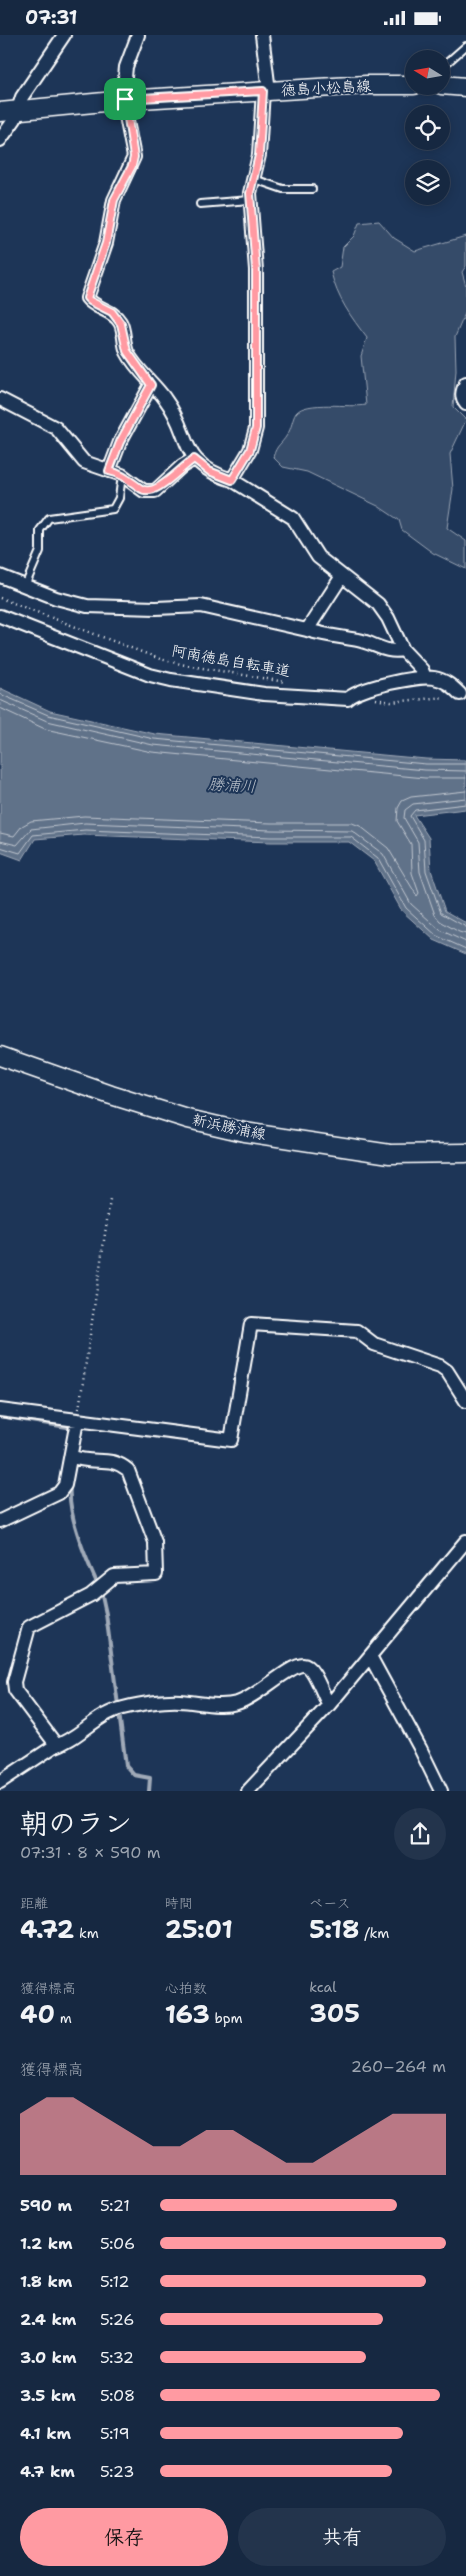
<!DOCTYPE html>
<html lang="ja">
<meta charset="utf-8">
<style>
:root{--surface:#162841;--page:#23344c;--text:#f1f3f6;--muted:#9ea6b1;--line:#35445a;--accent:#ff9aa2}
body{margin:0;font-family:"Shantell Sans","Klee One",sans-serif;background:var(--page);color:var(--text);height:100vh;display:flex;flex-direction:column;font-size:19px;white-space:nowrap}
*{box-sizing:border-box;margin:0}
p{font-size:16px;color:var(--muted)}
.icon{flex:none;width:28px;height:28px;fill:none;stroke:currentColor;stroke-width:2;stroke-linecap:round;stroke-linejoin:round}
.map{position:relative;height:1756px;overflow:hidden}
.drawer{display:flex;flex-direction:column;background:var(--surface);flex:1}
.drawer>*{flex:none}
.needle{width:32px;rotate:281deg}
.fabs{position:absolute;left:405px;top:15px;display:grid;gap:10px}
.fabs a{display:grid;place-items:center;width:45px;height:45px;border-radius:50%;background:var(--surface);box-shadow:0 2px 12px #0003,0 0 0 1px var(--line);font-size:25px}
.pin{position:absolute;display:grid;place-items:center;width:42px;height:42px;color:#fff;margin:-21px;border-radius:10px;box-shadow:0 2px 8px #0006}
.round{display:grid;place-items:center;flex:none;width:52px;height:52px;border-radius:26px;background:var(--page)}
.summary{display:flex;align-items:center;justify-content:space-between;height:85px;padding:0 20px}
h1{font-size:28px;font-weight:700;line-height:38px}
.figures{display:grid;grid-template-columns:repeat(3,1fr);gap:8px;height:85px;padding:5px 20px}
.figures div{display:grid;align-content:center}
.figures b{font-size:25px;font-weight:700}
.figures small{font-size:14px;font-weight:400}
.figures p{font-size:14px}
.chart{height:140px;padding:10px 20px}
.chart p{display:flex;justify-content:space-between}
.chart svg{width:100%;height:90px;margin-top:5px;fill:var(--accent);opacity:.7}
.primary-button{display:flex;gap:10px;margin-top:auto;padding:10px 20px}
.primary-button a{flex:1;height:58px;border-radius:30px;background:var(--accent);color:#111;font-size:20px;font-weight:700;line-height:58px;text-align:center}
.primary-button a+a{background:var(--page);color:var(--text)}
ul{padding:0 20px;list-style:none;font-size:16px}
li{display:grid;grid-template-columns:80px 60px 1fr;align-items:center;height:38px}
li i{height:12px;border-radius:6px;background:var(--accent)}
.status{display:flex;justify-content:space-between;align-items:center;height:35px;padding:0 25px;background:var(--surface);direction:ltr}
.status svg{height:14px;fill:currentColor}
.map>svg:first-child{display:block}
.green{fill:#364b69;stroke:#9aa5b4}
.water{fill:#617289;stroke:#a0aab8}
.lines{fill:none;stroke-linecap:round;stroke-linejoin:round}
.shore{stroke:#c0c7d0;stroke-width:1}
.stream{stroke:#a0aab8;stroke-width:4}
.service-casing{stroke:#fff;stroke-width:10}
.minor-casing{stroke:#fff;stroke-width:16}
.secondary-casing{stroke:#fff;stroke-width:21}
.path{stroke:#fff;stroke-width:2.5;stroke-dasharray:1 4;stroke-linecap:butt}
.service{stroke:#1d3557;stroke-width:6}
.minor{stroke:#1d3557;stroke-width:12}
.secondary{stroke:#1d3557;stroke-width:18}
.route-casing{stroke:#fff;stroke-width:10}
.route{stroke:#ff9aa2;stroke-width:6}
.labels{text-anchor:middle;dominant-baseline:central;stroke-width:4;stroke-linejoin:round;paint-order:stroke}
.street-label{font-size:15px;fill:#fff;stroke:#1d3557}
.water-label{font-size:16px;font-style:italic;fill:#b8c0ca;stroke:#1d3557}
</style>
<div class="status"><b>07:31</b><svg viewBox="0 0 49 12"><path d="M0 12V9h3v3zM5 12V6h3v6zM10 12V3h3v9zM15 12V0h3v12zM26 1h20v11H26zM47 4h2v5h-2z"/></svg></div>
<div class="map">
<svg width="466" height="1756" viewBox="0 0 466 1756">
<rect width="100%" height="100%" fill="#1d3557"/>
<filter id="ink" filterUnits="userSpaceOnUse"><feTurbulence type="fractalNoise" baseFrequency=".02" numOctaves="2"/><feDisplacementMap in="SourceGraphic" scale="10" xChannelSelector="R" yChannelSelector="G"/><feConvolveMatrix kernelMatrix="1 2 1 2 8 2 1 2 1" color-interpolation-filters="sRGB"/></filter>
<g filter="url(#ink)">
<!-- green -->
<path class="green" d="M379 186 394 203 415 216 466 201V231L462 237 466 251V276L455 302 456 335 453 372 466 385 450 419 453 454 447 493 466 506V534L433 518 402 495 399 485 378 471 307 437 283 432 273 422C277 409 281 410 287 400 292 393 292 384 296 378 306 365 350 373 366 370L361 321 367 303C351 282 337 263 331 237L340 232 343 212 354 201 359 188Z"/>
<!-- water -->
<path class="water" d="M0 653 50 676 155 699 426 724 466 725V774L414 780 429 803 431 835 445 876 466 888V919L434 905 402 876 374 826 349 807H271L84 800 35 804 22 825 0 817Z"/>
<g class="lines">
<!-- shore -->
<path class="shore" d="M0 659 48 680 154 704 426 729H466
M0 665 47 686 153 710 425 735 466 736
M0 673 45 694 152 717 425 743H466
M466 763 413 769 405 775 404 783 418 807 420 837 435 880 440 886 459 897 466 899
M466 769 415 775 410 781 424 805 426 836 441 878 466 892
M0 798 14 801 22 791 31 786 84 781 271 788H352L360 791 388 813 417 861 419 858 412 838 411 809 397 786 398 773 402 766 411 762 466 756
M0 806 17 810 31 794 85 788 271 795 352 796 383 819 411 869 440 895 466 907
M0 812 20 818 33 800 85 795 271 802H351L378 823 406 873 437 901 466 914"/>
<!-- stream -->
<path class="stream" d="M0 1381 73 1393
M70 1452C67 1480 86 1524 98 1550
M101 1556 106 1579 126 1731 134 1740 150 1743 149 1756"/>
<!-- service casing -->
<g class="service-casing">
<path id="service" d="M441 33 466 11
M254 144 283 154H312
M200 169 250 165
M25 551 40 516V495L49 483 113 474 119 463 122 440"/>
</g>
<!-- minor casing -->
<g class="minor-casing">
<path id="minor" d="M138 0 126 32 125 42 126 81 134 122 114 165 106 208 87 263C95 274 112 274 120 287 125 295 123 308 127 317 136 335 154 348 165 364 193 401 176 427 232 445
M262 0 269 56
M263 56 259 120 250 158 256 235V393L250 415 232 445 293 483 318 522 378 569 388 583 403 615 422 635 425 642
M0 105 15 84 22 62 64 0
M466 348C462 356 460 362 466 369
M0 364 56 393 84 427 122 440 144 456H155L182 431 194 424
M109 436 120 407 151 350
M0 541 56 563 87 571 156 573 201 571 307 595
M342 541 307 595C324 600 341 602 358 605 374 608 386 619 403 615
M0 581 150 640 171 645 264 659 348 664C357 653 419 640 434 643 445 645 452 651 460 659
M0 1375 231 1405 251 1289 357 1296 374 1309 440 1331 447 1336 466 1366
M0 1486 59 1458 65 1450 77 1386
M370 1621 420 1713 441 1756
M53 1712C79 1704 96 1679 123 1673 141 1669 161 1665 180 1666 198 1667 219 1673 237 1668 256 1663 289 1630 303 1630 314 1630 323 1661 329 1670
M0 1747 53 1712 54 1707 15 1655 14 1647 29 1592 91 1560 114 1541 156 1539 155 1507 128 1435C109 1419 93 1431 71 1421
M248 1756 329 1670 466 1506"/>
</g>
<!-- secondary casing -->
<g class="secondary-casing">
<path id="secondary" d="M441 50 466 52
M0 77 125 65 366 50H414
M0 1021 111 1060 188 1084 244 1097 390 1119 466 1118"/>
</g>
<!-- path -->
<path class="path" d="M0 563 160 624 185 630 285 647
M376 664 391 667 445 662
M79 1374 110 1165"/>
<!-- service -->
<use href="#service" class="service"/>
<!-- minor -->
<use href="#minor" class="minor"/>
<!-- secondary -->
<use href="#secondary" class="secondary"/>
</g>
</g>
<g class="lines" filter="url(#ink)">
<!-- route casing -->
<g class="route-casing">
<path id="route" d="M263 56 259 120 250 158 256 235V393L250 415 232 445 209 436 194 424C180 433 155 464 140 453 130 446 121 438 109 436L120 407 151 350 127 316 121 289 112 277 90 266 87 263 106 208 114 165 132 131 134 122 125 64Z"/>
</g>
<!-- route -->
<use href="#route" class="route"/>
</g>
<g class="labels">
<!-- street labels -->
<g class="street-label">
<text transform="translate(326 53) rotate(-3)">徳島小松島線</text>
<text transform="translate(231 626) rotate(10)">阿南徳島自転車道</text>
<text transform="translate(229 1092) rotate(12)">新浜勝浦線</text>
</g>
<!-- water labels -->
<g class="water-label">
<text transform="translate(232 750) rotate(3)">勝浦川</text>
</g>
</g>
</svg>
<div class="fabs">
<a><svg class="needle" viewBox="-14 -14 28 28"><path d="M0-13l5 13h-10z" fill="#e53935"/><path d="M0 13l5-13h-10z" fill="#9ea6b1"/></svg></a>
<a><svg class="icon" aria-label="locate" viewBox="0 0 24 24"><circle cx="12" cy="12" r="6"/><path d="M12 2v4M12 18v4M2 12h4M18 12h4"/></svg></a>
<a><svg class="icon" aria-label="layers" viewBox="0 0 24 24"><path d="M12 4l9 5-9 5-9-5zM3 14l9 5 9-5"/></svg></a>
</div>
<div class="pin" style="left:125px;top:64px;background:#1e9e55"><svg class="icon" aria-label="arrive" viewBox="0 0 24 24"><path d="M6 21V4h12l-3 4 3 4H6"/></svg></div>
</div>
<section class="drawer">
<div class="summary"><div><h1>朝のラン</h1><p>07:31 · 8 × 590 m</p></div><a class="round"><svg class="icon" aria-label="share" viewBox="0 0 24 24"><path d="M12 15V3M7 8l5-5 5 5M5 13v7h14v-7"/></svg></a></div>
<div class="figures">
<div><p>距離</p><b>4.72<small> km</small></b></div>
<div><p>時間</p><b>25:01</b></div>
<div><p>ペース</p><b>5:18<small> /km</small></b></div>
</div>
<div class="figures">
<div><p>獲得標高</p><b>40<small> m</small></b></div>
<div><p>心拍数</p><b>163<small> bpm</small></b></div>
<div><p>kcal</p><b>305</b></div>
</div>
<div class="chart"><p><span>獲得標高</span>260–264 m</p>
<svg viewBox="0 0 160 44" preserveAspectRatio="none"><path d="M0 44V14L10 6L20 6L30 14L40 22L50 30L60 30L70 22L80 22L90 30L100 38L110 38L120 30L130 22L140 14L150 14L160 14V44z"/></svg>
</div>
<ul>
<li><b>590 m</b>5:21<i style="width:83%"></i></li>
<li><b>1.2 km</b>5:06<i style="width:100%"></i></li>
<li><b>1.8 km</b>5:12<i style="width:93%"></i></li>
<li><b>2.4 km</b>5:26<i style="width:78%"></i></li>
<li><b>3.0 km</b>5:32<i style="width:72%"></i></li>
<li><b>3.5 km</b>5:08<i style="width:98%"></i></li>
<li><b>4.1 km</b>5:19<i style="width:85%"></i></li>
<li><b>4.7 km</b>5:23<i style="width:81%"></i></li>
</ul>
<div class="primary-button"><a>保存</a><a>共有</a></div>
</section>
